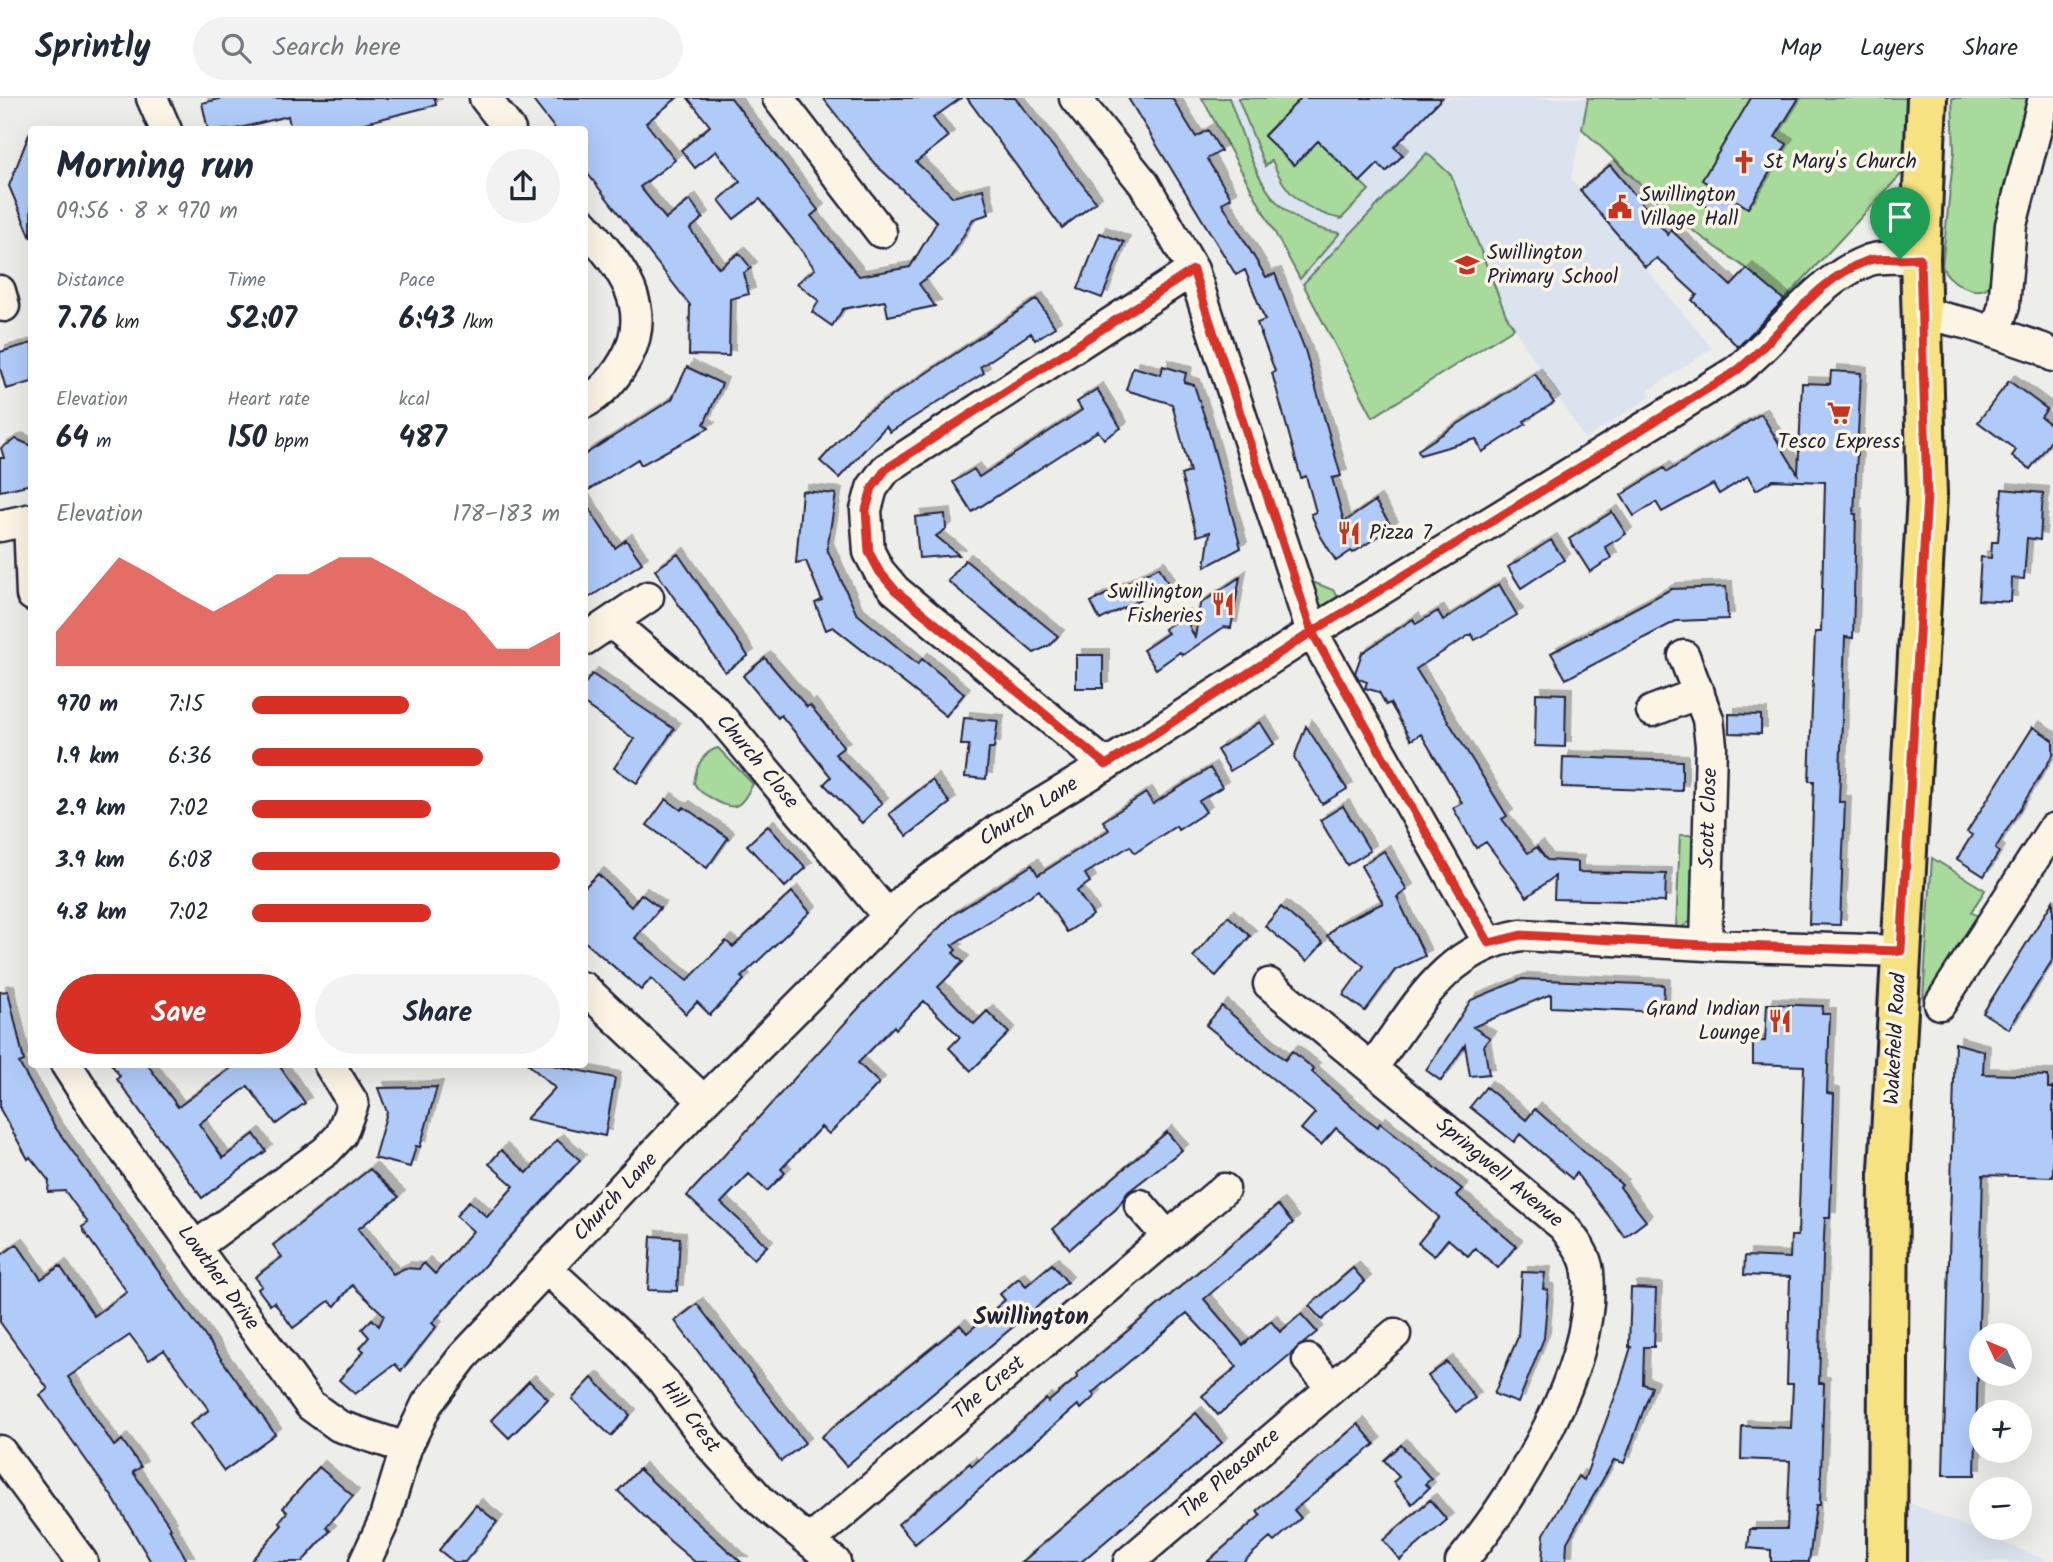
<!DOCTYPE html>
<meta charset="utf-8">
<style>
:root{--surface:#fff;--page:#f2f2f3;--text:#1f2937;--muted:#747a83;--line:#e0e1e3;--accent:#d93025}
body{margin:0;font-family:Kalam,sans-serif;background:var(--page);color:var(--text);height:100vh;display:flex;flex-direction:column;font-size:26px;white-space:nowrap}
*{box-sizing:border-box;margin:0}
p{font-size:23px;color:var(--muted)}
.icon{flex:none;width:38px;height:38px;fill:none;stroke:currentColor;stroke-width:2;stroke-linecap:round;stroke-linejoin:round}
.map{position:relative;flex:1;overflow:hidden}
.sheet{position:absolute;left:28px;top:28px;width:560px;height:942px;display:flex;flex-direction:column;background:var(--surface);border-radius:7px;box-shadow:0 7px 28px #0002}
.sheet>*{flex:none}
.needle{width:46px;rotate:314deg}
.tools{position:absolute;left:1969px;top:1225px;display:grid;gap:14px}
.tools a{display:grid;place-items:center;width:63px;height:63px;border-radius:50%;background:var(--surface);box-shadow:0 7px 28px #0002;font-size:35px}
.pin{position:absolute;display:grid;place-items:center;width:60px;height:60px;color:#fff;margin:-72px -30px;border-radius:50% 50% 50% 0;rotate:-45deg;box-shadow:0 0 7px #0007}
.pin .icon{rotate:45deg}
.round{display:grid;place-items:center;flex:none;width:74px;height:74px;border-radius:37px;background:var(--page)}
.overview{display:flex;align-items:center;justify-content:space-between;height:119px;padding:0 28px}
h1{font-size:38px;font-weight:700;line-height:52px}
.figures{display:grid;grid-template-columns:repeat(3,1fr);gap:10px;height:119px;padding:7px 28px}
.figures div{display:grid;align-content:center}
.figures b{font-size:30px;font-weight:700}
.figures small{font-size:19px;font-weight:400}
.figures p{font-size:19px}
.chart{height:196px;padding:14px 28px}
.chart p{display:flex;justify-content:space-between}
.chart svg{width:100%;height:126px;margin-top:7px;fill:var(--accent);opacity:.7}
.cta{display:flex;gap:14px;margin-top:auto;padding:14px 28px}
.cta a{flex:1;height:80px;border-radius:42px;background:var(--accent);color:#fff;font-size:28px;font-weight:700;line-height:80px;text-align:center}
.cta a+a{background:var(--page);color:var(--text)}
ul{padding:0 28px;list-style:none;font-size:23px}
li{display:grid;grid-template-columns:112px 84px 1fr;align-items:center;height:52px}
li i{height:18px;border-radius:9px;background:var(--accent)}
header{display:flex;align-items:center;gap:42px;box-sizing:border-box;height:98px;padding:0 35px;background:var(--surface);border-bottom:2px solid var(--line)}
header strong{font-size:33px}
nav{display:flex;gap:38px;margin-inline-start:auto;font-size:24px}
.search{width:490px;height:63px;background:var(--page);display:flex;align-items:center;gap:18px;box-sizing:border-box;padding:0 24px;border-radius:38px;color:var(--muted);font-size:26px}
.map>svg:first-child{display:block}
.built{fill:#dbe3ee}
.green{fill:#a8da9b;stroke:#657e6b;stroke-width:2;fill-rule:evenodd}
.building{fill:#b0cbf8;stroke:#22223b;stroke-width:2;filter:url(#shadow)}
.lines{fill:none;stroke-linecap:round;stroke-linejoin:round}
.minor-casing{stroke:#22223b;stroke-width:35}
.major-casing{stroke:#22223b;stroke-width:44}
.minor{stroke:#fcf5e5;stroke-width:30}
.major{stroke:#f7e281;stroke-width:38}
.route-casing{stroke:#fff;stroke-width:14}
.route{stroke:#d93025;stroke-width:9}
.labels{text-anchor:middle;dominant-baseline:central;stroke-width:7;stroke-linejoin:round;paint-order:stroke}
.poi-label{font-size:21px;fill:#22223b;stroke:#fcf5e5;text-anchor:start}
.street-label{font-size:21px;fill:#22223b;stroke:#fcf5e5}
.quarter-label{font-size:24px;font-weight:bold;fill:#22223b;stroke:#fcf5e5}
</style>
<header>
<strong>Sprintly</strong>
<div class="search"><svg class="icon" aria-label="search" viewBox="0 0 24 24"><circle cx="10" cy="10" r="6"/><path d="M15 15l6 6"/></svg>Search here</div>
<nav><a>Map</a><a>Layers</a><a>Share</a></nav>
</header>
<div class="map">
<svg width="2053" height="1464" viewBox="0 0 2053 1464">
<defs>
<filter id="shadow"><feDropShadow dx="6" dy="-6" stdDeviation="0" flood-color="#0004"/></filter>
</defs>
<rect width="100%" height="100%" fill="#edede9"/>
<filter id="ink" filterUnits="userSpaceOnUse"><feTurbulence type="fractalNoise" baseFrequency=".0143" numOctaves="2"/><feDisplacementMap in="SourceGraphic" scale="14" xChannelSelector="R" yChannelSelector="G"/><feConvolveMatrix kernelMatrix="1 2 1 2 8 2 1 2 1" color-interpolation-filters="sRGB"/></filter>
<g filter="url(#ink)">
<!-- built -->
<path class="built" d="M1202 0H1588L1571 81 1712 250 1649 292 1651 298 1585 341 1514 230 1373 319Z
M1910 1405 2050 1464H1908Z"/>
<!-- green -->
<path class="green" d="M1202 0H1229C1253 63 1262 124 1340 135L1300 181Z
M1238 0H1301L1288 14 1369 92 1341 121C1305 113 1284 96 1272 62L1265 68ZM1276 25 1306 54 1295 67 1264 37Z
M1588 0H1907V70L1784 202 1747 171 1678 122 1582 31Z
M1952 0H2036L1996 138 1989 188C1975 200 1947 183 1942 168L1954 53Z
M1427 55 1451 77 1506 217 1514 230 1373 319 1303 186Z
M1310 483 1333 492 1340 501 1327 510 1316 505Z
M718 650 753 686C740 709 736 716 711 700 704 696 698 693 694 685 696 670 702 654 718 650Z
M1680 737H1695L1692 822 1678 832H1676Z
M1932 760 1985 792 1971 814 1981 820 1928 902 1923 901Z"/>
<!-- building -->
<path class="building" d="M224 0H435L436 7 337 32H291L288 18 232 32H208L202 5Z
M531 0H677L646 25 675 62 640 89 666 121 690 102 703 120 690 131 719 170 739 155 751 170 744 175 749 196 730 201 729 258 689 257 690 207 584 71V32H556Z
M688 0H731L818 112 811 118 859 178 910 169 937 124 875 66 823 0H961L933 20 948 39 916 64 953 99 983 91 989 116 973 121 949 162 919 186 935 208 888 218 885 203 843 211 832 228 812 214 819 203 797 185 815 171 798 148 760 101 734 121 719 102 740 84 716 53 695 70 681 52 710 28Z
M967 0H1015L1096 104 1062 130Z
M1128 0H1172L1196 39 1208 32 1221 53 1207 61 1231 100 1222 105 1266 179 1275 176 1305 252 1341 378 1332 380 1344 424 1375 403 1392 429 1353 455 1351 453 1336 463 1320 437 1311 416 1316 414 1306 378 1301 380 1272 275 1275 273 1257 225 1265 222 1245 172 1236 177Z
M1301 0H1442L1394 49 1403 57 1386 74 1378 66 1360 84 1318 43 1294 67 1264 38Z
M1751 0H1799L1775 39 1787 46 1748 110 1737 103 1726 120 1703 106 1714 89 1702 82Z
M30 34 32 35 31 140 9 88Z
M1610 67 1668 137 1671 132 1731 188 1747 171 1784 202 1738 249 1692 202 1697 197 1657 160 1645 169 1580 92Z
M1100 135 1124 144 1102 200 1078 191Z
M1037 201 1055 229 1035 242 1031 235 980 269 984 275 890 334 886 328 839 380 820 363 859 320Z
M32 245V284L6 291 0 270V254Z
M1163 268 1186 275 1184 284 1194 287 1206 323 1241 450 1205 469 1210 434 1197 438 1181 377 1190 374 1172 306 1126 292 1133 269 1161 277Z
M687 269 722 286 704 326 709 330 641 367 638 361 584 395V357L672 301Z
M1831 273 1861 275 1854 416H1856L1853 540 1845 539 1842 622 1839 704H1845L1840 827 1809 826 1814 683H1809L1815 534H1821L1825 384 1773 382 1756 392 1748 378 1719 396 1713 386 1662 414 1656 404 1634 418 1621 397 1664 370 1667 374 1761 316 1798 376 1802 285 1830 286Z
M1535 276 1554 305 1524 323 1526 326 1482 354 1476 341 1420 357 1418 352Z
M2009 283 2047 311 2041 319 2053 328V340L2030 371 2012 358 2016 352 1978 324Z
M1097 291 1121 330 1104 341 1098 333 972 414 953 384 974 371 979 379 1082 312 1077 304Z
M16 341 32 348V386L0 393V360H4L1 350Z
M2002 391 2043 395 2040 442 2027 440 2024 481 2012 480 2011 504 1978 502 1981 459 1991 460 1992 444H1998Z
M802 393 836 396 827 451 856 515 918 566 922 561 964 596 946 618 833 529 826 532 815 505 822 502 806 463 796 465Z
M584 403 615 450 626 442 642 465 584 503Z
M1612 414 1626 436 1605 449 1611 460 1590 474 1569 441Z
M945 416 946 431 936 438 959 457 919 460 915 419Z
M1551 442 1564 462 1521 490 1508 469Z
M678 456 748 558 725 574 655 472Z
M965 462 1058 538 1050 547 1034 555 948 483Z
M1159 469 1169 487 1100 522 1091 504Z
M1240 479 1231 530 1224 529 1183 557 1180 554 1156 571 1143 552 1168 535 1164 531 1184 517 1195 540 1200 506Z
M1499 486 1517 517 1475 542 1471 536 1416 571 1507 718 1502 721 1528 755 1537 749 1547 762 1578 764V774L1666 776 1665 804 1554 801 1555 778 1527 799 1486 744 1476 750 1453 710 1462 705 1421 636 1411 642 1390 605 1386 607 1379 594 1365 590 1367 584 1359 581 1355 575 1362 555 1413 521 1416 526 1438 513 1443 522Z
M1726 489 1728 521 1676 523 1566 581 1551 555 1671 491Z
M1076 557H1103V590H1076Z
M765 560 807 609 810 607 844 649 835 656 882 705 862 725 824 686 831 679 781 617 778 620 743 578Z
M592 576 674 631 637 685 614 670 634 641 584 606V587Z
M1536 595 1566 596 1565 649 1535 648Z
M1729 616 1761 617V636L1729 635Z
M964 620 998 623 994 650H989L986 681 965 679 969 647H961Z
M1260 624 1274 646 1230 673 1217 652Z
M1306 628 1347 691 1322 706 1294 660Z
M2033 629 2053 642V657L1995 751 1999 754 1984 778 1957 761 1972 737 1967 734Z
M1563 659 1682 663V693L1562 689Z
M1210 670 1222 689 1199 703 1206 714 1178 732 1176 728 1135 755 1130 748 1085 776 1090 784 1077 793 1093 817 1067 834 1039 792 952 847 956 852 953 855 963 864 938 889 974 926 987 913 1009 935 971 973 949 950 960 939 924 903 896 931 894 928 858 965 879 985 861 1004 829 1036 821 1029 781 1071 785 1075 767 1093 749 1076 721 1105 767 1148 754 1161 687 1098 867 901 951 818 1032 767 1038 777 1109 732 1103 723 1146 695 1153 706Z
M932 682 950 705 907 738 889 716Z
M666 701 681 712 684 709 728 740 707 770 647 727Z
M1343 708 1370 753 1347 767 1320 722Z
M768 728 806 770 785 789 747 747Z
M1384 753 1407 792 1397 799 1425 858 1395 872 1365 913 1343 897 1364 868 1327 838 1337 827 1383 805 1361 768Z
M598 776 631 809 641 796 660 810 635 840 687 883 726 843 733 849 792 794 810 814 741 879 744 882 710 917 697 904 686 916 651 880 641 892 584 843V790Z
M2053 803V861L2009 931 1983 915Z
M1281 809 1323 845 1307 863 1265 828Z
M1228 818 1250 838 1216 878 1193 859Z
M1522 881 1664 887 1663 914 1551 909V896L1473 929 1490 940 1484 947 1489 976 1470 978 1465 947 1441 983 1426 972 1471 902Z
M8 893 24 963 19 965 55 1029 275 1336 224 1373 190 1326 209 1312 164 1252 149 1262 130 1237 68 1279 114 1348 122 1342 141 1369 133 1374 171 1430 169 1431 188 1464H151L113 1400 40 1297 48 1291 0 1224V1158L17 1146 41 1181 60 1168 94 1218 127 1194 85 1135 82 1129 88 1125 65 1093 48 1094 49 1083 30 1059 28 1061 0 1011V894Z
M1767 906 1823 908 1822 916H1830L1827 995 1834 996 1830 1120H1825L1823 1159 1819 1285H1824L1820 1407H1816L1809 1464H1771V1452L1748 1450 1750 1431H1787L1790 1363 1741 1361 1742 1328 1791 1330 1793 1286H1787L1790 1179 1744 1177 1745 1158 1790 1160 1791 1138H1798L1804 968 1753 966V943H1765Z
M1222 908 1285 962 1292 953 1314 971 1312 974 1353 1010 1378 1029 1380 1025 1462 1091 1456 1097 1516 1148 1498 1170 1475 1150 1468 1158 1448 1141 1434 1158 1418 1145 1439 1119 1336 1030 1321 1047 1301 1031 1315 1015 1206 927Z
M1955 945 1984 953 1983 976 2048 978V990H2053V1079L1983 1077 1975 1377H1943Z
M111 966H147L178 1009 234 968 232 966H278L305 1005 276 1026 248 988 199 1026 223 1060 254 1036 266 1053 202 1100 117 981 120 978Z
M528 966H547L615 980 605 1038 526 1021 555 990Z
M437 989 420 1049 416 1048 410 1069 374 1060 387 1014 378 990Z
M1486 989 1526 1022 1535 1011 1622 1087 1620 1089 1646 1123 1625 1139 1576 1075 1572 1081 1520 1036 1514 1044 1470 1009Z
M1167 1034 1182 1052 1128 1094 1116 1111 1070 1151 1053 1131Z
M557 1042 580 1062 432 1225 436 1229 401 1273 395 1266 355 1296 339 1282 364 1253 360 1250 369 1239 362 1231 372 1221 379 1228 384 1217 352 1187 335 1208 329 1203 293 1230 274 1204 270 1207 258 1191 262 1188 255 1179 282 1159 273 1147 370 1071 399 1099 358 1131 393 1176 405 1170 419 1171 424 1165 435 1176 473 1133 456 1118 469 1103 487 1119 514 1088 489 1066 501 1052 527 1075Z
M1278 1107 1293 1125 1204 1201 1243 1247 1271 1223 1280 1234 1301 1216 1317 1234 1218 1317 1202 1298 1237 1269 1187 1215 1092 1295 1095 1298 1081 1311 1078 1307 915 1446 898 1426 970 1365 972 1368 1046 1301 1048 1304 1078 1279 1076 1276Z
M651 1138 680 1140 677 1193 648 1192Z
M1052 1166 1067 1184 846 1368 821 1339 960 1227 967 1235 1005 1202 1000 1196 1019 1180 1026 1188Z
M1353 1170 1365 1184 1322 1222 1309 1208Z
M1522 1174 1545 1175 1543 1191 1548 1192 1544 1240 1518 1305 1494 1296 1518 1239Z
M1631 1190 1656 1191 1654 1249H1644L1643 1286 1652 1289 1624 1365 1614 1362 1567 1444 1566 1464H1542L1544 1436 1578 1378 1584 1382 1619 1288 1631 1249H1629Z
M697 1206 805 1345 781 1363 675 1223Z
M1447 1264 1475 1300 1456 1314 1428 1278Z
M592 1280 630 1317 611 1338 572 1301Z
M529 1283 548 1301 509 1340 491 1322Z
M1196 1315 1222 1345 1200 1364 1081 1464H1022Z
M1358 1326 1375 1346 1294 1412 1301 1420 1274 1444 1270 1440 1243 1464H1207L1261 1417 1257 1413Z
M1401 1347 1431 1381 1425 1386 1429 1390 1412 1406 1393 1384 1399 1379 1384 1362Z
M319 1369 353 1398 326 1429 330 1433 302 1464H250L282 1427 279 1424 287 1414 283 1410Z
M639 1371 684 1413 741 1464H695L670 1443 618 1393Z
M1430 1402 1447 1422 1400 1462 1383 1442Z
M476 1407 497 1424 465 1464H454L439 1452Z"/>
<g class="lines">
<!-- minor casing -->
<g class="minor-casing">
<path id="minor" d="M152 0 166 32
M485 0 510 32
M778 0 881 134
M1075 0 1144 86 1193 172 1312 534 1489 845
M584 126C616 165 654 204 628 257 618 276 604 294 584 305
M0 193 4 208
M1921 215 1969 226 2043 251 2053 258
M1995 235 2004 208 2011 127 2044 0
M29 422 32 497
M0 428 32 421
M612 525 713 610 888 818
M584 542 648 499
M1684 558 1708 621 1711 647 1706 847
M1652 613 1699 595
M1106 667 895 492 879 473 869 454 866 412 872 390 886 371 1193 172
M1269 886 1563 1128C1574 1142 1586 1156 1588 1174 1597 1267 1518 1395 1461 1464
M584 890 704 1003
M1940 906 2053 731
M66 966 98 1016 310 1307 339 1328 406 1350
M1372 970C1416 911 1443 851 1521 837L1706 847 1901 853
M1140 1107 1167 1138
M195 1149 326 1053 341 1037 353 1005 329 966
M547 1171 628 1245 663 1283 711 1348 762 1404 835 1464
M1308 1262 1331 1289
M0 1353 82 1464
M811 1442 1224 1091
M365 1464 384 1423 406 1350 427 1306 463 1259 704 1003 910 796 999 731 1106 667 1312 534 1735 274C1780 240 1813 184 1867 163 1881 157 1905 161 1920 160
M1129 1464 1395 1236"/>
</g>
<!-- major casing -->
<g class="major-casing">
<path id="major" d="M1887 1464 1889 1072 1927 397 1920 160 1927 0"/>
</g>
<!-- minor -->
<use href="#minor" class="minor"/>
<!-- major -->
<use href="#major" class="major"/>
</g>
</g>
<g class="lines" filter="url(#ink)">
<!-- route casing -->
<g class="route-casing">
<path id="route" d="M1900 161C1890 161 1876 159 1867 163 1813 182 1780 240 1735 274L1312 534 1193 172 886 371 872 390 866 412 869 454 879 473 895 492 1106 667 1312 534 1489 845 1521 837 1706 847 1901 853 1927 397 1920 160 1900 161"/>
</g>
<!-- route -->
<use href="#route" class="route"/>
</g>
<!-- icons -->
<defs>
<g id="church-bare" transform="scale(1.89)"><path d="M-1.2-6h2.4v3.5h3.3v2.4h-3.3V6h-2.4V-.1h-3.3v-2.4h3.3Z" fill="#c8321e" stroke="#fcf5e5" stroke-width="2.5" paint-order="stroke"/></g>
<g id="civic-bare" transform="scale(1.89)"><path d="M-.6-6.5H3V-4.5H.6V-3L4-1V1h2V6H-6V1h2V-1L-.6-3ZM-1.2 2.5V6h2.4V2.5Z" fill="#c8321e" stroke="#fcf5e5" stroke-width="2.5" paint-order="stroke"/></g>
<g id="school-bare" transform="scale(1.89)"><path d="M0-5L7-2L0 1L-7-2ZM-4 1L0 2.5L4 1V4Q0 6-4 4Z" fill="#c8321e" stroke="#fcf5e5" stroke-width="2.5" paint-order="stroke"/></g>
<g id="supermarket-bare" transform="scale(1.89)"><path d="M-6-5.5h2.5l.6 2H6L4.5 2H-2.5L-4.4-4H-6ZM-1.5 3.2a1.3 1.3 0 1 0 .1 0ZM3 3.2a1.3 1.3 0 1 0 .1 0Z" fill="#c8321e" stroke="#fcf5e5" stroke-width="2.5" paint-order="stroke"/></g>
<g id="restaurant-bare" transform="scale(1.89)"><path d="M-5-6h1v4h1v-4h1v4h1v-4h1v5L-1.5 .5V6h-2V.5L-5-1ZM5-6V6H3V1.5H1.5Q1.5-4 5-6Z" fill="#c8321e" stroke="#fcf5e5" stroke-width="2.5" paint-order="stroke"/></g>
</defs>
<g fill-rule="evenodd">
<use href="#church-bare" x="1744" y="64"/>
<use href="#civic-bare" x="1620" y="109"/>
<use href="#school-bare" x="1467" y="167"/>
<use href="#supermarket-bare" x="1839" y="315"/>
<use href="#restaurant-bare" x="1349" y="435"/>
<use href="#restaurant-bare" x="1223" y="506"/>
<use href="#restaurant-bare" x="1780" y="923"/>
</g>
<g class="labels">
<!-- poi labels -->
<g class="poi-label">
<text x="1764" y="64">St Mary's Church</text>
<text x="1640" y="97">Swillington<tspan x="1640" dy="24">Village Hall</tspan></text>
<text x="1487" y="155">Swillington<tspan x="1487" dy="24">Primary School</tspan></text>
<text x="1839" y="344" text-anchor="middle">Tesco Express</text>
<text x="1369" y="435">Pizza 7</text>
<text x="1203" y="494" text-anchor="end">Swillington<tspan x="1203" dy="24">Fisheries</tspan></text>
<text x="1760" y="911" text-anchor="end">Grand Indian<tspan x="1760" dy="24">Lounge</tspan></text>
</g>
<!-- street labels -->
<g class="street-label">
<text transform="translate(757 664) rotate(50)">Church Close</text>
<text transform="translate(1029 714) rotate(-32)">Church Lane</text>
<text transform="translate(1709 720) rotate(-88)">Scott Close</text>
<text transform="translate(1896 941) rotate(-87)">Wakefield Road</text>
<text transform="translate(1499 1075) rotate(40)">Springwell Avenue</text>
<text transform="translate(616 1099) rotate(-47)">Church Lane</text>
<text transform="translate(218 1180) rotate(54)">Lowther Drive</text>
<text transform="translate(989 1290) rotate(-40)">The Crest</text>
<text transform="translate(690 1319) rotate(53)">Hill Crest</text>
<text transform="translate(1230 1376) rotate(-41)">The Pleasance</text>
</g>
<!-- quarter labels -->
<g class="quarter-label">
<text x="1031" y="1219">Swillington</text>
</g>
</g>
</svg>
<div class="tools">
<a><svg class="needle" viewBox="-14 -14 28 28"><path d="M0-13l5 13h-10z" fill="#e53935"/><path d="M0 13l5-13h-10z" fill="#747a83"/></svg></a>
<a>+</a>
<a>−</a>
</div>
<div class="pin" style="left:1900px;top:161px;background:#1e9e55"><svg class="icon" aria-label="arrive" viewBox="0 0 24 24"><path d="M6 21V4h12l-3 4 3 4H6"/></svg></div>
<section class="sheet">
<div class="overview"><div><h1>Morning run</h1><p>09:56 · 8 × 970 m</p></div><a class="round"><svg class="icon" aria-label="share" viewBox="0 0 24 24"><path d="M12 15V3M7 8l5-5 5 5M5 13v7h14v-7"/></svg></a></div>
<div class="figures">
<div><p>Distance</p><b>7.76<small> km</small></b></div>
<div><p>Time</p><b>52:07</b></div>
<div><p>Pace</p><b>6:43<small> /km</small></b></div>
</div>
<div class="figures">
<div><p>Elevation</p><b>64<small> m</small></b></div>
<div><p>Heart rate</p><b>150<small> bpm</small></b></div>
<div><p>kcal</p><b>487</b></div>
</div>
<div class="chart"><p><span>Elevation</span>178–183 m</p>
<svg viewBox="0 0 160 44" preserveAspectRatio="none"><path d="M0 44V32L10 19L20 6L30 12L40 19L50 25L60 19L70 12L80 12L90 6L100 6L110 12L120 19L130 25L140 38L150 38L160 32V44z"/></svg>
</div>
<ul>
<li><b>970 m</b>7:15<i style="width:51%"></i></li>
<li><b>1.9 km</b>6:36<i style="width:75%"></i></li>
<li><b>2.9 km</b>7:02<i style="width:58%"></i></li>
<li><b>3.9 km</b>6:08<i style="width:100%"></i></li>
<li><b>4.8 km</b>7:02<i style="width:58%"></i></li>
</ul>
<div class="cta"><a>Save</a><a>Share</a></div>
</section>
</div>
